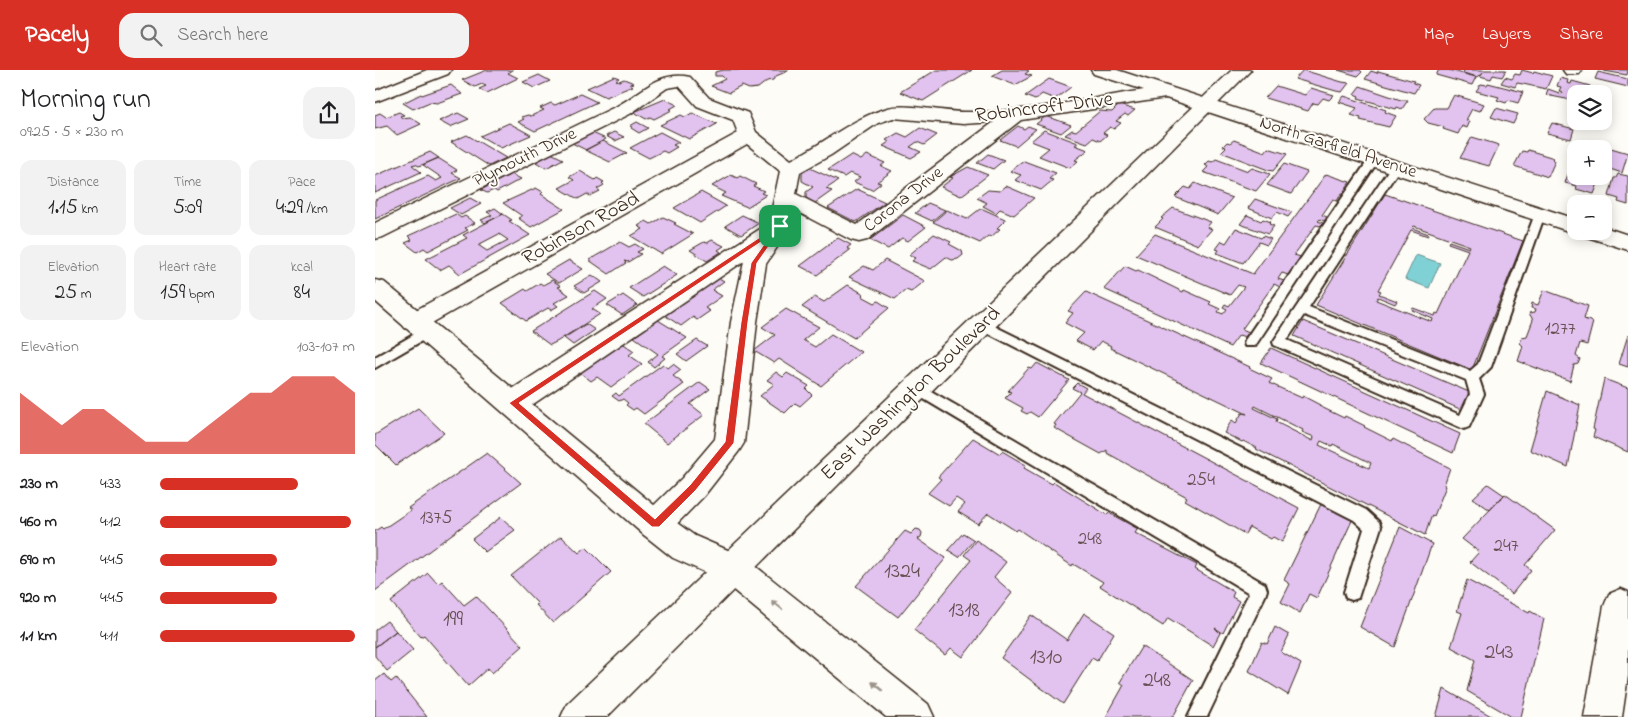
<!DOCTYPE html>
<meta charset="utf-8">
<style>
:root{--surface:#fff;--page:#f2f2f2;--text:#202124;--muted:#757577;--accent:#d93025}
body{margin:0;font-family:"Indie Flower",sans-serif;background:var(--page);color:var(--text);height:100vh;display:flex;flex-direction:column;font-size:19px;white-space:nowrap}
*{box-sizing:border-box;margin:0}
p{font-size:16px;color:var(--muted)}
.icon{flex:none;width:28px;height:28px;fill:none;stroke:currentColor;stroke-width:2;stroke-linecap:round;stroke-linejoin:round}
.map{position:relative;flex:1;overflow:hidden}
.panel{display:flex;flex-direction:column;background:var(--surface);width:375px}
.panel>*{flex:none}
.buttons{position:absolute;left:1192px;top:15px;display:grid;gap:10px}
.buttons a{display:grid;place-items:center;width:45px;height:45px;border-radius:10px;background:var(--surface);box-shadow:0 2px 12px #0003;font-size:25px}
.pin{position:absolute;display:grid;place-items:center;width:42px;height:42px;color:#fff;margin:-21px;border-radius:10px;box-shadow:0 2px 8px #0006}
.round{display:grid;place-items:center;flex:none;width:52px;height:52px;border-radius:15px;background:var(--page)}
.headline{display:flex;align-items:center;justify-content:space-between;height:85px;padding:0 20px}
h1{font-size:28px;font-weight:600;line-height:38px}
.metrics{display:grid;grid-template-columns:repeat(3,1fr);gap:8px;height:85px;padding:5px 20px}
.metrics div{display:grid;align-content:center;border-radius:12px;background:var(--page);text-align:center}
.metrics b{font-size:21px;font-weight:600}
.metrics small{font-size:14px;font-weight:400}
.metrics p{font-size:14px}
.chart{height:140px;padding:10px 20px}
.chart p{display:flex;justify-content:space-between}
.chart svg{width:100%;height:90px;margin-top:5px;fill:var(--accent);opacity:.7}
ul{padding:0 20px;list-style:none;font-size:16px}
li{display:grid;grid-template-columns:80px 60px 1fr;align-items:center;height:38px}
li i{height:12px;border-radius:6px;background:var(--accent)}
header{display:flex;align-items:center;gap:30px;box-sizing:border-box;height:70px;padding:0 25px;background:var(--accent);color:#fff}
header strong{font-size:24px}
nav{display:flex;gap:28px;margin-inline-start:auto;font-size:18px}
.search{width:350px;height:45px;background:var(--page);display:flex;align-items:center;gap:12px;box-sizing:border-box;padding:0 18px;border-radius:15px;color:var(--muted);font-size:19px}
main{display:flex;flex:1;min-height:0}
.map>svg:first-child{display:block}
.water{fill:#80d1d6;stroke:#648e8c}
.building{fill:#e2c2ef;stroke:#3b2a1e;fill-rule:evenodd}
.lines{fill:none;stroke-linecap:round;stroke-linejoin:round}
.service-casing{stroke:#3b2a1e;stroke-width:4}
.minor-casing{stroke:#3b2a1e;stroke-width:3}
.tertiary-casing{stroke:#3b2a1e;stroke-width:3}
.secondary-casing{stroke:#3b2a1e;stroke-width:3}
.service{fill:#fdfcf7;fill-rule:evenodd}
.minor{fill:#fdfcf7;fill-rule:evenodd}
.tertiary{fill:#fdfcf7;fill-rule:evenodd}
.secondary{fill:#fdfcf7;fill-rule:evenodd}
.oneway{fill:#9c938a}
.route{fill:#d93025;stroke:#fff;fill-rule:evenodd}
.labels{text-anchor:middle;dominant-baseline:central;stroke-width:4;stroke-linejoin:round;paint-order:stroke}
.far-street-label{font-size:18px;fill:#3b2a1e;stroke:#fdfcf7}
.number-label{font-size:19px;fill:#655052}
.street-label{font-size:21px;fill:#3b2a1e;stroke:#fdfcf7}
.near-number-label{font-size:22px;fill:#655052}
</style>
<header>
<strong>Pacely</strong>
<div class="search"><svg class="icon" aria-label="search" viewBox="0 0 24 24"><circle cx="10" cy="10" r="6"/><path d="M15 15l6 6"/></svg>Search here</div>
<nav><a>Map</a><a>Layers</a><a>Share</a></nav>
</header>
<main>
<section class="panel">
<div class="headline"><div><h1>Morning run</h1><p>09:25 · 5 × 230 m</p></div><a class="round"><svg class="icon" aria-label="share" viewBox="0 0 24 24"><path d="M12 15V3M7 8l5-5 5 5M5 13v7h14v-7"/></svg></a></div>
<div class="metrics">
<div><p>Distance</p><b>1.15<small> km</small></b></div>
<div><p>Time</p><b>5:09</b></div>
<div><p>Pace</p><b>4:29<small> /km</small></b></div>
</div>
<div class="metrics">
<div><p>Elevation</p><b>25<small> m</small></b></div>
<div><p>Heart rate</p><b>159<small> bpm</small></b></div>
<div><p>kcal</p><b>84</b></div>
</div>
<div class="chart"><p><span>Elevation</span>103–107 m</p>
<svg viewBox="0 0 160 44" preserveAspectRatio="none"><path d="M0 44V14L10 22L20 30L30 22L40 22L50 30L60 38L70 38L80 38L90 30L100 22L110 14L120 14L130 6L140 6L150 6L160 14V44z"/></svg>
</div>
<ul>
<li><b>230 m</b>4:33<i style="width:71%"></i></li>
<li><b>460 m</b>4:12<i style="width:98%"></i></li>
<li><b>690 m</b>4:45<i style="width:60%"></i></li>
<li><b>920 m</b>4:45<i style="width:60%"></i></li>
<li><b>1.1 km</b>4:11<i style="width:100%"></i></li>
</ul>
</section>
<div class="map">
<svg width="1253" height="647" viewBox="0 0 1253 647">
<rect width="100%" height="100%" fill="#fdfcf7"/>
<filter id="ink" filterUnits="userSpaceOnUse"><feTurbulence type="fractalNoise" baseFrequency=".02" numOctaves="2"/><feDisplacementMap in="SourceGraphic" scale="10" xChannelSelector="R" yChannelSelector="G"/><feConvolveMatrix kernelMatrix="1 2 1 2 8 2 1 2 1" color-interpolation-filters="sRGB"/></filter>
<g filter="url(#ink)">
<!-- water -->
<path class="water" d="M1041 185 1065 193 1054 218 1030 209Z"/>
<!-- building -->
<path class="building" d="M112 0H138L133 3 143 8 112 23 104 19 111 16 107 14 100 17 87 10Z
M349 0H413V1L401 6 398 10 392 11 383 18 374 19 367 16 354 23 336 16 350 9 347 6H340V2Z
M561 0H597L548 31 525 22Z
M627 0H651L654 1 650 4 657 6 640 15 617 6Z
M928 0 967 12 974 13 967 22 961 21 920 9Z
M963 0H985L987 2 983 6Z
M1064 0H1073L1101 7 1097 15 1061 5Z
M1089 0H1131L1127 7 1118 5 1116 9 1105 6 1108 2 1103 7 1088 3Z
M1147 0 1158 3 1159 1 1177 6 1171 19 1148 14 1142 13 1140 17 1126 13 1130 7 1137 9 1140 4 1145 5Z
M1253 0 1252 5 1229 1V0Z
M996 1 1002 3 1003 1 1039 11 1038 13 1044 15 1039 23 990 9Z
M1223 2 1253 9V17L1220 9Z
M164 5 175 11 159 18 148 12Z
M239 6 244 8 241 10 244 11 249 9 259 13 255 14 258 16 231 27 212 18Z
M1185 8 1193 10 1192 13 1196 14 1197 11 1215 16 1211 24H1201V31L1171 25 1173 19 1187 24 1188 22 1184 21 1186 17 1182 16Z
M674 9 696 17 680 29 667 24 660 30 650 26Z
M1113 13 1148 22 1143 33 1133 30 1131 33 1122 30 1124 27 1101 21 1106 14 1112 15Z
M76 15 87 24 62 33 55 32 38 39 28 33 46 24 47 25Z
M901 16 930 25 936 18 959 25 954 30 948 28 943 34 938 33 933 41 890 28Z
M985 16 1026 30H1033L1027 39 1022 37 1021 39 983 28 984 26 979 24Z
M205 24 222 32 160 61 143 52 149 49 146 47 153 45 156 46 169 40 165 38 176 33 180 35Z
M1079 25 1109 34 1105 41 1097 39 1091 50 1095 51 1092 58 1087 56 1083 64 1068 59 1069 57 1053 53 1049 49 1059 38H1072Z
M969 26 1011 40 1010 42 1021 46 1014 57 985 50 986 48 976 45 982 38 964 32Z
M290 29 302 35 295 39 297 40 279 49 275 47 271 49 259 42Z
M744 35 760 40 753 46 750 44 741 51 746 53 739 59 735 57 728 63 732 65 725 71 718 68 712 73 690 65 697 60 701 61 725 41 737 42Z
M1121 38 1143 44 1138 54 1116 47Z
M24 42 29 45 25 46 27 48 35 47 46 54 22 65 12 56 0 59V45L5 43 11 47Z
M83 43 94 49 75 57 64 51Z
M317 43 342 54 314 69 285 55 306 45 310 47Z
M671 46 696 55 686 63 661 54Z
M262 52 273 58 264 63 256 58 258 57 255 56Z
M134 53 156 65 126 78 105 66Z
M1177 53 1199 59 1196 69 1172 63Z
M643 56 649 59 653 56 661 59 641 76 625 70Z
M545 58 562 65 549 75 542 72 535 77 546 82 536 88 508 76 514 72 511 70 523 63 532 67Z
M669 60 703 73 700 75 713 80 700 90 703 91 695 98 664 86 674 78 656 71Z
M215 62 231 69 211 80 195 72Z
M239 62 249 67 240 71 231 66Z
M285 62 304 72 298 75 302 77 292 83 288 81 274 88 255 78Z
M92 65 131 88 114 96 76 72Z
M1097 67 1124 75 1114 96 1085 88Z
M859 70 890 82 893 78 912 84 898 101 893 100 846 82 851 77 848 76 852 72 855 73Z
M228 71 252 83 235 92 210 80Z
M1229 76 1253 83 1247 103 1229 97Z
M1153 80 1179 88 1177 90 1180 91 1173 107 1139 96 1147 81 1152 82Z
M55 82 64 88 44 96 40 94 37 95 46 102 0 123V106Z
M176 83 188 89 171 98 159 91Z
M613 84 629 90 618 99 602 93Z
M476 85 486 90 492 85 510 93 506 96 517 101 502 112 506 113 497 120 479 112 485 107 475 103 469 107 453 100Z
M63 88 82 100 77 103 86 108 0 149V130L53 106 61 111 67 108 48 95Z
M841 89 873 101 877 98 895 104 881 121 828 102 833 97 830 95 834 91 837 92Z
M649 91 681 103 674 109 678 110 666 120 640 110 646 105 635 101Z
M909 94 932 102 916 124 892 115Z
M1196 95 1201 96V106H1226L1219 124 1201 119 1202 116 1190 113Z
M593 97 613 105 586 126 566 117 578 108 575 107Z
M435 98 463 111 451 119 457 121 440 133 431 128V122L438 117 427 111V103Z
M205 101 220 110 222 108 229 112 227 113 229 115 222 119 225 121 215 126 212 124 203 129 184 118 199 110 194 107Z
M136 104 146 109 122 122 119 120 112 123 106 120Z
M951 104 975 112 969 121 973 122 971 125 967 123 962 131 958 129 947 145 952 147 949 151 945 149 943 151 948 153 945 156 941 155 919 185 926 187 913 205 907 203 903 209 909 211 905 217 899 214 867 259 874 262 870 267 864 265 855 277 729 219 750 196 761 201 763 200 808 222 809 220 836 232 834 234 845 239 843 242 848 244 852 239 848 237 850 234 854 236 869 217 863 215 855 225 761 185 780 164 878 204Z
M1243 104 1253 106V135L1243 132 1244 129 1234 126 1239 108H1241Z
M356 105 362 108 365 106 381 114 378 116 389 121 386 123 391 125 372 137 346 126 351 123 337 116Z
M820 113 839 121 857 128 843 145 800 127 810 117 815 119Z
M631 116 659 128 639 145 625 139 621 143 608 136 612 133 602 128 613 120 625 121Z
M161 118 168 122 166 124 189 139 156 157 143 148 147 146 128 133Z
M482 119 510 132 481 152 453 138Z
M326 122 351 136 325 153 299 138Z
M1010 124 1148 171 1097 300 941 235ZM1039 156 1095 176 1094 178 1074 171 1073 173 1093 180 1063 244 1061 243 1060 246 1038 238 1037 240 1058 249 1057 252 1001 230 1003 227 1020 234 1022 231 1004 224 1006 221 1003 220 1036 160 1053 166 1054 164 1037 158Z
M95 128 106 134 86 145 75 138Z
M880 129 905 138 917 142 913 147 902 142 897 148 873 138Z
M553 133 570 140 557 151 540 143Z
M120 138 128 144 110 153 106 150 117 145 112 142Z
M798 138 836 152 832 157 837 159 823 175 780 157 788 149 786 148Z
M605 139H608L630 149V150L622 158 625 159 616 167 613 166 605 173 558 152 572 140 592 149Z
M81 144 86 148 90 146 100 153 90 158 93 160 53 181 49 178 42 182 30 173 37 170 33 166Z
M128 144 137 150 134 151 155 165 85 204 74 195 65 200 51 189 92 168 88 165ZM124 164 133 170 112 181 103 175Z
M367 145 384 153 366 165 350 156Z
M528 145 551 157 533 171 527 168 513 179 495 170Z
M872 145 886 151 888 149 896 152 894 154 899 156 893 164 865 154Z
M288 147 301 153 299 154 318 164 286 184 256 166 268 159 263 156 271 151 276 154Z
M861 158 886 168 888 166 896 169 892 175 884 172 868 193 842 183 844 180 841 179 847 171 851 173Z
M559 164 576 172 574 174 587 181 588 185 583 189 577 190 571 187 556 199 537 191 541 188 534 185Z
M463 168 476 175 472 178 475 180 442 205 425 196Z
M337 170 349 176 343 180 346 182 332 191 315 180 329 172 332 173Z
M245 172 254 177 260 174 268 179 262 182 266 184 253 192 249 191 251 193 234 204 214 190Z
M194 190 208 199 184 213 170 204Z
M510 190 550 211 536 222 531 220 520 229 474 207 489 196 498 200Z
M288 196 302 205 268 227 254 218Z
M337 204 349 211 337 220 347 226 330 238 335 241 322 250 318 247 306 256 283 241Z
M217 205 227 212 209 223 199 216Z
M177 210 186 216 183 217 194 225 179 233 183 236 176 240 173 238 151 251 127 233 150 219 152 221 165 213 168 215Z
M473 215 489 224 487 226 500 233 503 231 514 238 479 268 427 237 440 227 449 232Z
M1169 220 1213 236 1209 249 1218 252 1212 275 1205 273 1201 286 1205 289 1203 294 1199 295 1195 311 1143 291 1148 276 1145 273 1147 267 1152 266 1158 250 1154 243 1160 242 1161 239 1156 238 1157 233 1163 235Z
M220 221 232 229 217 239 225 244 183 271 175 275 156 261Z
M711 222 875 297 874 298 897 309 894 313 927 328 928 326 945 335 944 336 969 348 970 346 990 356 989 357 1017 371 1018 369 1075 398 1069 415 1071 416 1059 446 1057 445 1050 465 881 379 882 378 868 371 867 372 849 363 857 350 861 353 867 343 872 344 735 278 736 276 726 271 718 280 701 271 709 263 690 253 698 243 693 241ZM880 336 928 360 927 362 939 367 938 371 901 352 902 349 879 338ZM946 371 957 376 958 374 996 393 994 398 944 375Z
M248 225 262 235 247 245 232 235Z
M411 239 444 257 428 270 440 277 456 264 486 282 446 316 404 289 399 293 379 281 400 265 387 257Z
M283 250 312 268 287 286 290 288 279 297 273 292 283 284 259 267Z
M928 251 1094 322 1087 340 919 266Z
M211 254 220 260 198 275 189 268Z
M1253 265V297L1244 294Z
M322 270 332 276 311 291 302 284Z
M246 272 259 281 254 285 267 294 236 317 222 307 216 311 203 301Z
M896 278 1085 364 1078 383 886 293Z
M662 293 694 310 663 347 655 342 652 344 646 341 648 338 630 328 636 322 633 321 654 298 657 299Z
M288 294 293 298 298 294 306 300 298 306 309 314 269 344 261 338 258 340 251 335 253 333 248 329 244 331 237 326 241 323 244 326Z
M401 302 408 307 412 303 434 316 431 319 437 325 425 336 420 333 410 343 385 326 399 314 392 310Z
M1229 309 1253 318V382L1218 367 1220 360 1218 359Z
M325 312 335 319 315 334 329 345 292 373 269 354Z
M702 313 711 318 707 323 924 438 907 472 898 467 896 469 874 457 870 464 810 430 812 427 732 383V380L726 384 679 358 681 355 679 354 705 322 697 318Z
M1172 321 1205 335 1193 397 1155 380Z
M43 338 69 363 21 395 0 374V365Z
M598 368 625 384 627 381 651 395 649 398 677 414 679 412 732 445 734 443 763 459 760 463 822 495 820 499 859 522 857 527 864 531 848 563 840 558 845 563 838 576 793 548 788 556 725 516 728 512 698 494 697 496 643 459 641 461 613 443 603 454 583 442 590 434 581 428 574 436 553 423 566 409 563 407Z
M112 383 146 413 0 521V461L6 457 8 459 36 440 33 438Z
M1113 414 1129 425 1115 440 1098 428Z
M1130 424 1180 460 1150 495 1156 500 1137 524 1095 492 1104 482 1087 469Z
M948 430 979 446 942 528 934 524 925 543 906 532 915 514 909 510Z
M126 447 140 460 110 482 97 469Z
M1025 457 1057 474 1020 577 985 557Z
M541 459 545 460 547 463 546 467 543 469 571 488 523 547 481 516 530 461 536 464Z
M588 463 599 470 584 487 573 480Z
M186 466 204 483 211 477 236 502 178 553 161 535 163 534 136 506Z
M601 470 631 492 619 507 637 523 588 587 576 578 570 585 539 560 596 490 589 485Z
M53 503 63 514 67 511 89 535 101 526 148 576 117 603 113 598 93 616 49 565 46 567 16 532Z
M1092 510 1154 543 1155 541 1169 549 1146 647H1137L1092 621 1100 590 1076 577 1087 543 1082 541Z
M709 543 739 563 722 591 717 588 688 634 626 588 656 545 692 570Z
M12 551 21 561 0 577V560Z
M900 557 914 565 906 582 926 594 913 625 874 601 887 572 892 574Z
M21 561 38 580 12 601 0 586V577Z
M767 576 818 610 798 647H731L749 615 745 612Z
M9 604 16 612 21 608 52 647H0V611Z
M1069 619 1109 642 1118 647H1061Z"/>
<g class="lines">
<!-- service casing -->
<g class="service-casing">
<path id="service" d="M998 88 1003 91 880 276H870L869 273 870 270 994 89Z
M1020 95 1025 98 934 237 1095 301 1103 294 1160 144 1165 141 1170 144 1116 297 1104 309 1109 324 1094 357 1089 359 899 275 898 272 1016 96ZM929 245 1091 310 1095 324 1085 345 912 270Z
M607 250 991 440 1004 452 1006 457 983 528 977 530 971 528 969 522 989 459 979 450 603 258 601 255 603 252Z
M52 257 57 259 58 262 57 265 0 298V287Z
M542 313 890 514 892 520 890 526 832 647H813L874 523 537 322 535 318 537 314Z"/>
</g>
<!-- minor casing -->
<g class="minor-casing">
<path id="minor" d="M52 0H76L73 4 0 32V21Z
M716 0H742L1201 149V161H1229V157L1253 165V180L1209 166 1206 162 1201 163 1193 161 791 28 646 50 492 170 484 172 476 170 419 140 416 156 391 194 382 252 369 373 364 381 329 426 291 465 280 469 269 465 264 455 269 445 307 408 340 369 356 252 369 191 148 341 138 344 128 341 124 333 128 325 385 159 393 157 405 101 372 74 48 258 39 261 30 258 26 252 30 246 363 63 358 50 322 36 304 16 292 18 255 44 8 167 0 169V153L242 36C267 23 284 0 315 7L334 28 373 43 381 62 416 90C448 74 479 47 513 38 529 33 569 42 588 42 648 43 710 29 769 20L719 4ZM518 48 588 54 619 52 482 155 421 124 425 102 456 85 503 53Z
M1188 0H1207L1204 4H1191Z
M1246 519 1253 522V606L1247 647H1209L1229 536 1234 524Z"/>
</g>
<!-- tertiary casing -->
<g class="tertiary-casing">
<path id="tertiary" d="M0 210 9 212 291 445 320 466 369 487 553 634 559 647H511L345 509 298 488 269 465 0 231Z"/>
</g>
<!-- secondary casing -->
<g class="secondary-casing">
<path id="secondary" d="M857 0H876L232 647H186L192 634Z"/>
</g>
<!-- service -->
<use href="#service" class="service"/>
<!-- minor -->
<use href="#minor" class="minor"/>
<!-- tertiary -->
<use href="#tertiary" class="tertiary"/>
<!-- secondary -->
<use href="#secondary" class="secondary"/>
</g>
<!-- one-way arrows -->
<defs><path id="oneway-solid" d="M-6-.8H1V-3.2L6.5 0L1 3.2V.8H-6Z" transform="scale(1.25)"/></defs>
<g class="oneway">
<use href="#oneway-solid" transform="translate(402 535) rotate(-141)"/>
<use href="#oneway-solid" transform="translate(502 616) rotate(-141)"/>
</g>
</g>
<!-- route -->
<path class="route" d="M405 154 408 156 382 193 373 252 359 373 321 420 284 457H277L134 333ZM395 166 376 193 366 252 350 372 315 415 280 449 144 333Z"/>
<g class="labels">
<!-- far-street labels -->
<g class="far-street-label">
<text transform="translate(963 78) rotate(18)">North Garfield Avenue</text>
<text transform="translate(150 88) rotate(-26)">Plymouth Drive</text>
<text transform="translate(529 130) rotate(-38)">Corona Drive</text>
</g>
<!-- number labels -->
<g class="number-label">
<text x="1185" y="259">1277</text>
<text x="826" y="410">254</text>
<text x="61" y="448">1375</text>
<text x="715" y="469">248</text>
<text x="1131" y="476">247</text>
</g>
<!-- street labels -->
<g class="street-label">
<text transform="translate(669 38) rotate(-7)">Robincroft Drive</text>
<text transform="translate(206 159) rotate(-29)">Robinson Road</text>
<text transform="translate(536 324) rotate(-44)">East Washington Boulevard</text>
</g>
<!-- near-number labels -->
<g class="near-number-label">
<text x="527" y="502">1324</text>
<text x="589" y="541">1318</text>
<text x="78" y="550">199</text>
<text x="1124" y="583">243</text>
<text x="671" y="588">1310</text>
<text x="782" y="611">248</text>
</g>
</g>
</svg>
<div class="buttons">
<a><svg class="icon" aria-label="layers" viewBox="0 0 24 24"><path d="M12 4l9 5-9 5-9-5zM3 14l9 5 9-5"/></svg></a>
<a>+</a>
<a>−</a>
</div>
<div class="pin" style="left:405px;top:156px;background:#1e9e55"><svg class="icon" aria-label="arrive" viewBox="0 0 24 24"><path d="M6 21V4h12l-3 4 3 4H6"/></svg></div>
</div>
</main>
